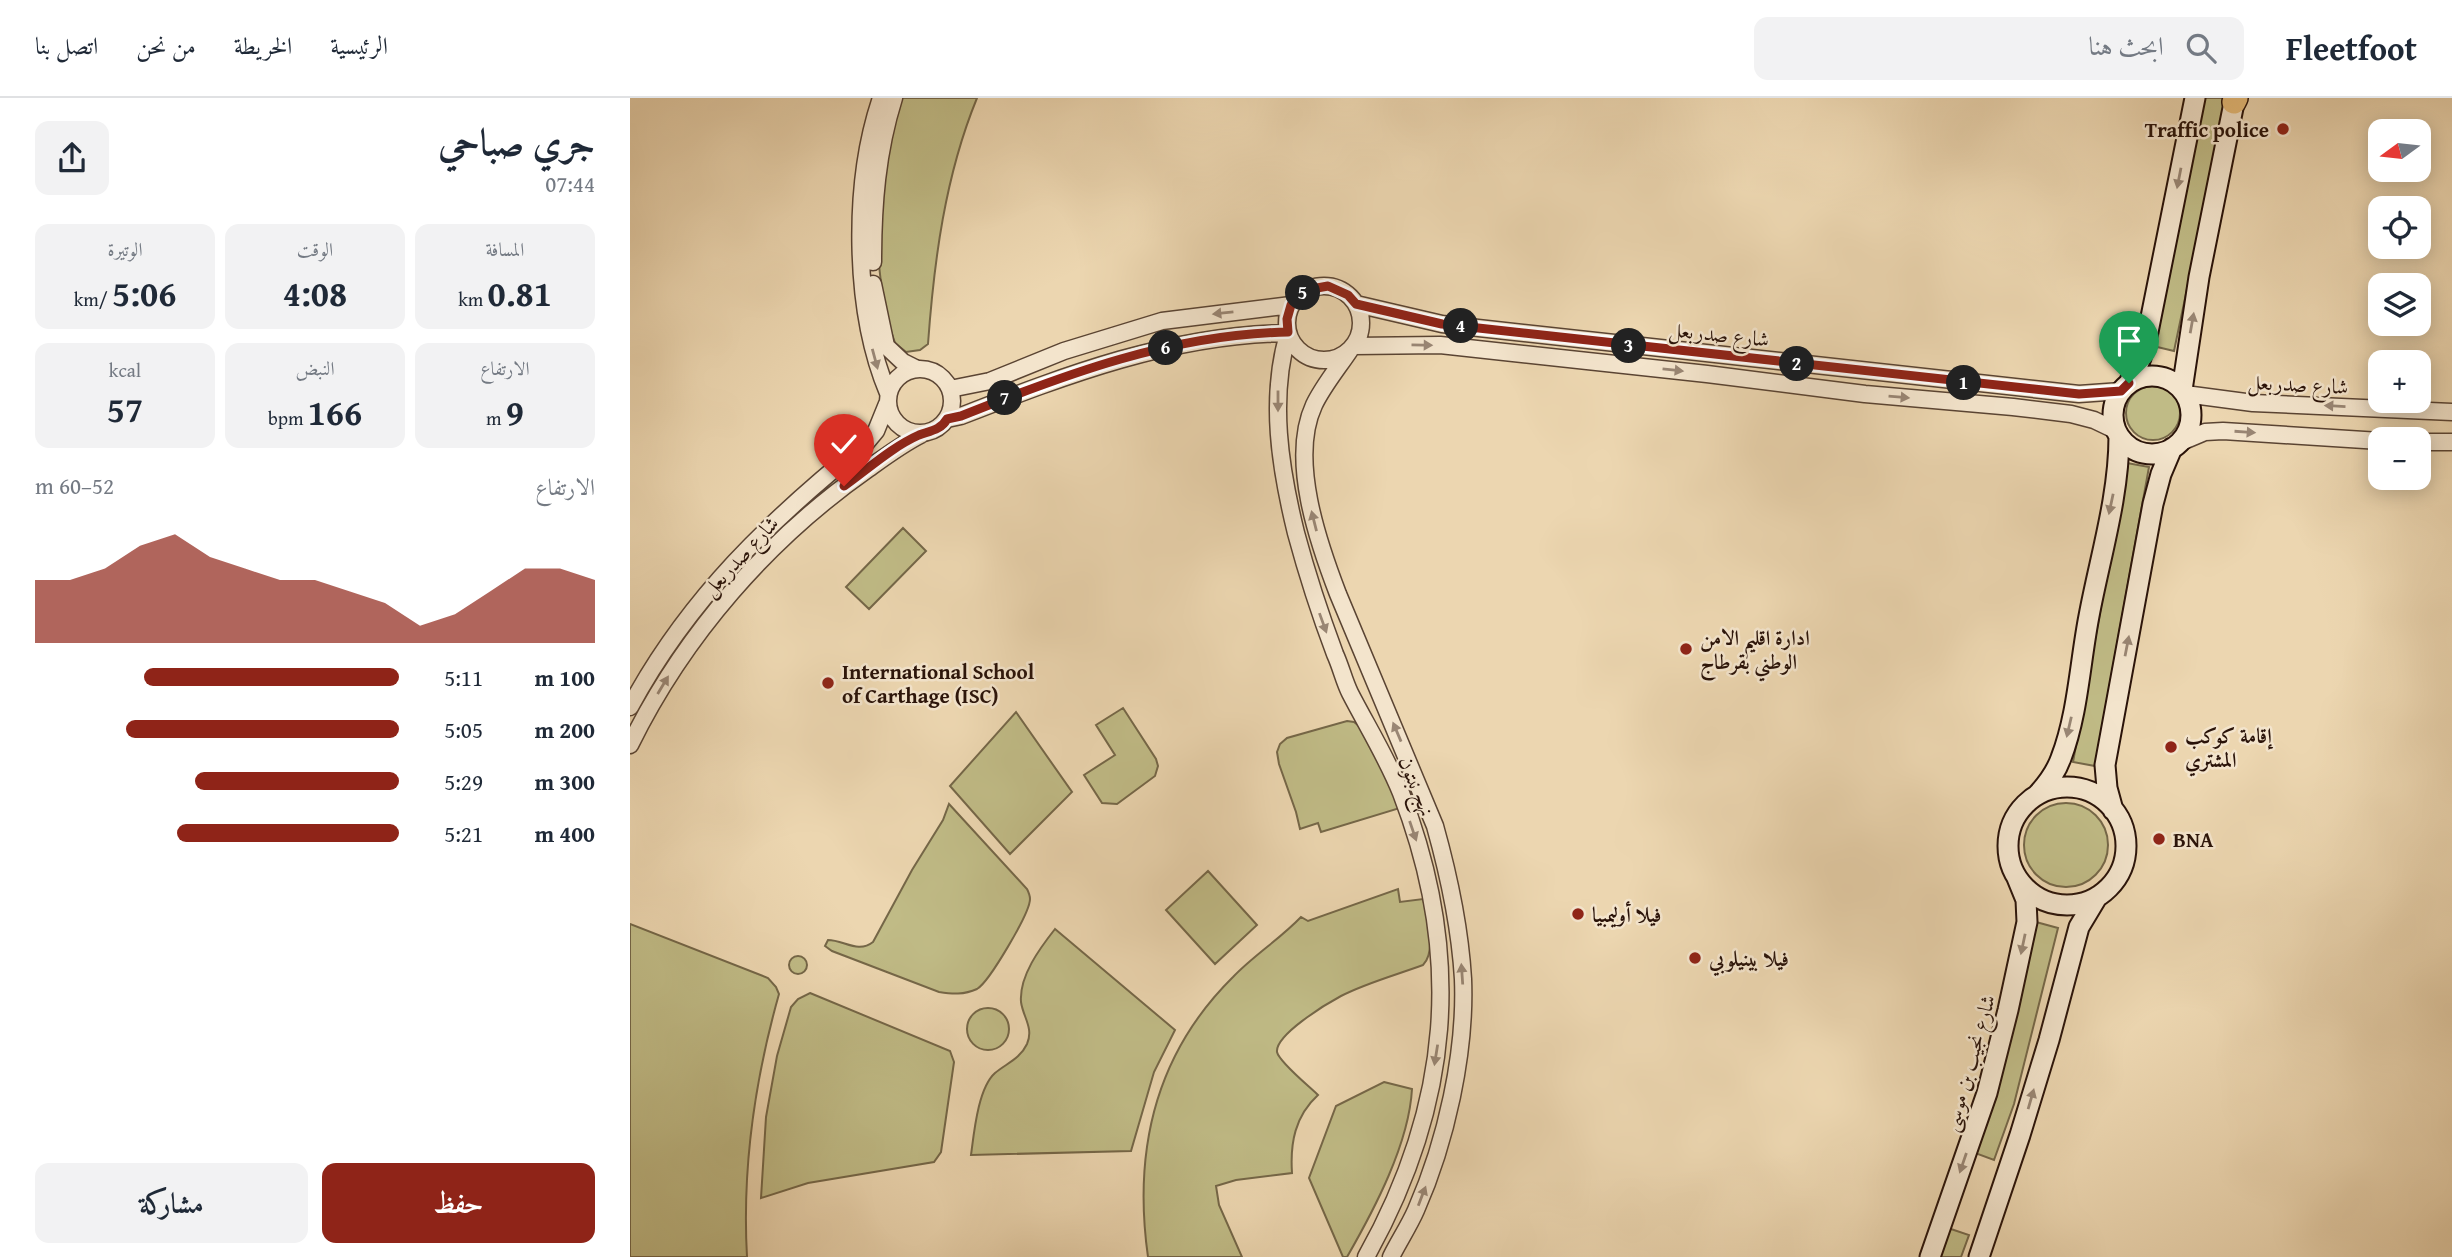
<!DOCTYPE html>
<html lang="ar">
<meta charset="utf-8">
<style>
:root{--surface:#fff;--page:#f2f2f3;--text:#1f2937;--muted:#747a83;--line:#e0e1e3;--accent:#8f2418}
body{margin:0;font-family:"Gentium Book Plus",Amiri,serif;background:var(--page);color:var(--text);direction:rtl;height:100vh;display:flex;flex-direction:column;font-size:26px;white-space:nowrap}
*{box-sizing:border-box;margin:0}
p{font-size:23px;color:var(--muted)}
.icon{flex:none;width:38px;height:38px;fill:none;stroke:currentColor;stroke-width:2;stroke-linecap:round;stroke-linejoin:round}
.map{position:relative;flex:1;overflow:hidden;direction:ltr}
.side{display:flex;flex-direction:column;background:var(--surface);width:630px}
.side>*{flex:none}
.needle{width:46px;rotate:255deg}
.controls{position:absolute;left:1738px;top:21px;display:grid;gap:14px}
.controls a{display:grid;place-items:center;width:63px;height:63px;border-radius:14px;background:var(--surface);box-shadow:0 4px 18px #0003;font-size:35px}
.pin{position:absolute;display:grid;place-items:center;width:60px;height:60px;color:#fff;margin:-72px -30px;border-radius:50% 50% 50% 0;rotate:-45deg;box-shadow:0 0 7px #0007}
.pin .icon{rotate:45deg}
.km{position:absolute;width:35px;height:35px;margin:-18px;border-radius:50%;background:#222;color:#fff;font-size:19px;line-height:35px;text-align:center}
.round{display:grid;place-items:center;flex:none;width:74px;height:74px;border-radius:14px;background:var(--page)}
.head{display:flex;align-items:center;justify-content:space-between;height:119px;padding:0 35px}
h1{font-size:38px;font-weight:800;line-height:52px}
.stats{display:grid;grid-template-columns:repeat(3,1fr);gap:10px;height:119px;padding:7px 35px}
.stats div{display:grid;align-content:center;border-radius:14px;background:var(--page);text-align:center}
.stats b{font-size:35px;font-weight:800}
.stats small{font-size:19px;font-weight:400}
.stats p{font-size:19px}
.chart{height:196px;padding:14px 35px}
.chart p{display:flex;justify-content:space-between}
.chart svg{width:100%;height:126px;margin-top:7px;fill:var(--accent);opacity:.7}
.action{display:flex;gap:14px;margin-top:auto;padding:14px 35px}
.action a{flex:1;height:80px;border-radius:14px;background:var(--accent);color:#fff;font-size:28px;font-weight:800;line-height:80px;text-align:center}
.action a+a{background:var(--page);color:var(--text)}
ul{padding:0 35px;list-style:none;font-size:23px}
li{display:grid;grid-template-columns:112px 84px 1fr;align-items:center;height:52px}
li i{height:18px;border-radius:9px;background:var(--accent)}
header{display:flex;align-items:center;gap:42px;box-sizing:border-box;height:98px;padding:0 35px;background:var(--surface);border-bottom:2px solid var(--line)}
header strong{font-size:33px}
nav{display:flex;gap:38px;margin-inline-start:auto;font-size:24px}
.search{width:490px;height:63px;background:var(--page);display:flex;align-items:center;gap:18px;box-sizing:border-box;padding:0 24px;border-radius:14px;color:var(--muted);font-size:26px}
main{display:flex;flex:1;min-height:0}
.map>svg:first-child{display:block}
.green{fill:#c0bb86;stroke:#756748;stroke-width:2}
.lines{fill:none;stroke-linecap:round;stroke-linejoin:round}
.tertiary-casing{stroke:#5a4433;stroke-width:19}
.secondary-casing{stroke:#2a1309;stroke-width:23}
.trunk-casing{stroke:#2a1309;stroke-width:26}
.tertiary{stroke:#f3e4cc;stroke-width:16}
.secondary{stroke:#f3e4cc;stroke-width:19}
.trunk{stroke:#e6bb78;stroke-width:23}
.oneway{fill:#998674}
.route-casing{stroke:#fff;stroke-width:14}
.route{stroke:#8f2418;stroke-width:9}
.poi-dot{fill:#8f2418;stroke:#f3e4cc;stroke-width:2.5}
.labels{text-anchor:middle;dominant-baseline:central;stroke-width:5;stroke-linejoin:round;paint-order:stroke}
.poi-label{font-size:21px;font-weight:bold;fill:#2a1309;stroke:#f3e4cc;text-anchor:start}
.street-label{font-size:21px;fill:#2a1309;stroke:#f3e4cc}
</style>
<header>
<strong>Fleetfoot</strong>
<div class="search"><svg class="icon" aria-label="search" viewBox="0 0 24 24"><circle cx="10" cy="10" r="6"/><path d="M15 15l6 6"/></svg>ابحث هنا</div>
<nav><a>الرئيسية</a><a>الخريطة</a><a>من نحن</a><a>اتصل بنا</a></nav>
</header>
<main>
<div class="map">
<svg width="1822" height="1159" viewBox="0 0 1822 1159">
<rect width="100%" height="100%" fill="#ecd6b0"/>
<filter id="stains"><feTurbulence type="fractalNoise" baseFrequency=".00286" numOctaves="4"/><feColorMatrix values="0 0 0 0 .2 0 0 0 0 .09 0 0 0 0 .02 0 0 0 .5 -.17"/></filter>
<radialGradient id="worn" r=".72"><stop offset=".6" stop-color="#630" stop-opacity="0"/><stop offset="1" stop-color="#630" stop-opacity=".3"/></radialGradient>
<!-- green -->
<path class="green" d="M267 0H347C315 78 304 163 298 246L290 252 276 254 265 245 254 212 249 167 251 60Z
M1575 0H1597L1544 253 1523 248Z
M1496 315a27 27 0 1 1 54 0a27 27 0 1 1-54 0Z
M1497 365 1519 369 1465 668 1443 664Z
M273 430 296 453 239 511 216 489Z
M493 610 526 661 528 668 525 678 487 706 472 705 454 677 485 657 466 627Z
M386 614 442 694 380 756 320 688Z
M717 623 724 624 734 632 770 710 691 734 688 725 670 731 666 714 649 666 647 654 650 646 657 640Z
M1394 747a42 42 0 1 1 84 0a42 42 0 1 1-84 0Z
M319 706 397 791C398 793 400 799 400 801 400 815 359 884 347 891 334 897 322 896 309 894L202 853 195 848 198 842C214 842 228 856 243 844L282 772 313 722Z
M578 773 627 827 585 866 536 812Z
M768 791 770 804 793 801C797 818 807 853 793 867 766 877 736 885 711 898 696 906 645 937 647 954 649 964 680 989 688 997 665 1018 660 1045 662 1075L606 1082 586 1088 589 1107 612 1159H518C503 1053 525 956 603 879 624 857 650 841 671 819L678 823Z
M1406 824 1428 830 1384 1006 1364 1062 1345 1055 1366 1000Z
M0 826 138 880 146 889 149 896C125 981 112 1071 117 1159H0Z
M425 831 545 932 524 974 501 1053 341 1057C344 1035 348 990 365 975 377 965 390 961 397 946 404 930 393 919 391 904 389 878 410 850 425 831Z
M159 867a9 9 0 1 1 18 0a9 9 0 1 1-18 0Z
M180 895 320 953 324 964 311 1054 304 1064 178 1085 131 1100 136 1019 147 958 161 909 168 901Z
M337 931a21 21 0 1 1 42 0a21 21 0 1 1-42 0Z
M754 984 782 991C779 1046 744 1112 717 1159H713L679 1080 706 1008Z
M1318 1130 1339 1137 1331 1159H1308Z"/>
<g class="lines">
<!-- tertiary casing -->
<g class="tertiary-casing">
<path id="tertiary" d="M251 0C222 85 223 212 258 295
M243 164C243 107 247 54 264 0
M243 186 256 248 273 264 287 271
M657 225a37 37 0 1 1 74 0a37 37 0 1 1-74 0Z
M726 206 812 226 1449 296 1491 293
M658 236C639 301 650 370 666 435 677 476 690 516 705 556 711 569 714 583 720 595 737 628 757 660 771 695 834 858 821 1007 736 1159
M724 248 810 247 1077 276 1235 296 1383 309 1441 316 1464 322 1487 333
M720 252C708 270 693 288 684 307 659 361 688 444 708 496L805 728C819 778 830 830 833 881 836 955 816 1044 786 1112 779 1128 769 1143 761 1159
M258 303a32 32 0 1 1 64 0a32 32 0 1 1-64 0Z
M320 291 360 283 434 253 532 223 661 207
M1555 296 1623 305 1822 314
M317 321 331 318C436 277 543 236 658 235
M1788 344H1822
M1549 345 1575 334 1593 333 1750 343
M0 609C58 501 141 421 236 345L246 333 257 306
M0 647C54 537 138 441 238 371 256 358 272 346 292 336"/>
</g>
<!-- secondary casing -->
<g class="secondary-casing">
<path id="secondary" d="M1483 317a39 39 0 1 1 78 0a39 39 0 1 1-78 0Z
M1499 285 1511 260 1518 234 1565 0
M1552 292 1569 179 1605 0
M1378 748a59 59 0 1 1 118 0a59 59 0 1 1-118 0Z
M1408 696C1418 685 1426 674 1431 660 1448 616 1450 564 1459 518 1470 459 1489 399 1489 338
M1483 712 1477 690 1475 667 1523 406 1531 376 1542 350
M1300 1159 1357 995 1378 912 1397 824 1396 802 1387 780
M1349 1159 1390 1037 1419 942 1449 829 1467 799"/>
</g>
<!-- trunk casing -->
<g class="trunk-casing">
<path id="trunk" d="M1604 4 1606 0"/>
</g>
<!-- tertiary -->
<use href="#tertiary" class="tertiary"/>
<!-- secondary -->
<use href="#secondary" class="secondary"/>
<!-- trunk -->
<use href="#trunk" class="trunk"/>
</g>
<!-- one-way arrows -->
<defs><path id="oneway-solid" d="M-6-.8H1V-3.2L6.5 0L1 3.2V.8H-6Z" transform="scale(1.75)"/></defs>
<g class="oneway">
<use href="#oneway-solid" transform="translate(1549 80) rotate(101)"/>
<use href="#oneway-solid" transform="translate(593 215) rotate(174)"/>
<use href="#oneway-solid" transform="translate(1562 225) rotate(-80)"/>
<use href="#oneway-solid" transform="translate(792 247) rotate(1)"/>
<use href="#oneway-solid" transform="translate(245 261) rotate(75)"/>
<use href="#oneway-solid" transform="translate(1043 272) rotate(6)"/>
<use href="#oneway-solid" transform="translate(1269 299) rotate(5)"/>
<use href="#oneway-solid" transform="translate(648 303) rotate(90)"/>
<use href="#oneway-solid" transform="translate(1705 308) rotate(-177)"/>
<use href="#oneway-solid" transform="translate(1615 334) rotate(4)"/>
<use href="#oneway-solid" transform="translate(1481 406) rotate(102)"/>
<use href="#oneway-solid" transform="translate(684 423) rotate(-104)"/>
<use href="#oneway-solid" transform="translate(693 525) rotate(70)"/>
<use href="#oneway-solid" transform="translate(1497 548) rotate(-79)"/>
<use href="#oneway-solid" transform="translate(33 587) rotate(-59)"/>
<use href="#oneway-solid" transform="translate(1439 629) rotate(103)"/>
<use href="#oneway-solid" transform="translate(767 634) rotate(-113)"/>
<use href="#oneway-solid" transform="translate(783 733) rotate(71)"/>
<use href="#oneway-solid" transform="translate(1393 846) rotate(102)"/>
<use href="#oneway-solid" transform="translate(832 876) rotate(-94)"/>
<use href="#oneway-solid" transform="translate(806 957) rotate(99)"/>
<use href="#oneway-solid" transform="translate(1401 1001) rotate(-74)"/>
<use href="#oneway-solid" transform="translate(1333 1065) rotate(109)"/>
<use href="#oneway-solid" transform="translate(792 1098) rotate(-69)"/>
</g>
<g class="lines">
<!-- route casing -->
<g class="route-casing">
<path id="route" d="M214 388C238 371 262 349 289 337 300 333 311 332 317 321L331 318C436 276 543 236 658 234L657 221 661 207 667 199 676 192 698 188 718 197 726 206 812 226 1449 296 1491 293 1499 285"/>
</g>
<!-- route -->
<use href="#route" class="route"/>
</g>
<!-- markers -->
<g class="poi-dot">
<circle cx="1653" cy="31" r="7"/>
<circle cx="1056" cy="551" r="7"/>
<circle cx="198" cy="585" r="7"/>
<circle cx="1541" cy="649" r="7"/>
<circle cx="1529" cy="741" r="7"/>
<circle cx="948" cy="816" r="7"/>
<circle cx="1065" cy="860" r="7"/>
</g>
<g class="labels">
<!-- poi labels -->
<g class="poi-label">
<text x="1639" y="31" text-anchor="end">Traffic police</text>
<text x="1070" y="539">ادارة اقليم الامن<tspan x="1070" dy="24">الوطني بقرطاج</tspan></text>
<text x="212" y="573">International School<tspan x="212" dy="24">of Carthage (ISC)</tspan></text>
<text x="1555" y="637">إقامة كوكب<tspan x="1555" dy="24">المشتري</tspan></text>
<text x="1543" y="741">BNA</text>
<text x="962" y="816">فيلا أوليمبيا</text>
<text x="1079" y="860">فيلا بينيلوبي</text>
</g>
<!-- street labels -->
<g class="street-label">
<text transform="translate(1089 236) rotate(6)">شارع صدربعل</text>
<text transform="translate(1668 286) rotate(3)">شارع صدربعل</text>
<text transform="translate(110 458) rotate(-47)">شارع صدربعل</text>
<text transform="translate(787 688) rotate(68)">نهج نبتون</text>
<text transform="translate(1339 965) rotate(-74)">شارع نجيب بن موسى</text>
</g>
</g>
<rect width="100%" height="100%" filter="url(#stains)"/>
<rect width="100%" height="100%" fill="url(#worn)"/>
</svg>
<div class="controls">
<a><svg class="needle" viewBox="-14 -14 28 28"><path d="M0-13l5 13h-10z" fill="#e53935"/><path d="M0 13l5-13h-10z" fill="#747a83"/></svg></a>
<a><svg class="icon" aria-label="locate" viewBox="0 0 24 24"><circle cx="12" cy="12" r="6"/><path d="M12 2v4M12 18v4M2 12h4M18 12h4"/></svg></a>
<a><svg class="icon" aria-label="layers" viewBox="0 0 24 24"><path d="M12 4l9 5-9 5-9-5zM3 14l9 5 9-5"/></svg></a>
<a>+</a>
<a>−</a>
</div>
<div class="pin" style="left:1499px;top:285px;background:#1e9e55"><svg class="icon" aria-label="arrive" viewBox="0 0 24 24"><path d="M6 21V4h12l-3 4 3 4H6"/></svg></div>
<div class="pin" style="left:214px;top:388px;background:#d93025"><svg class="icon" aria-label="check" viewBox="0 0 24 24"><path d="M5 12l5 5 9-10"/></svg></div>
<b class="km" style="left:1334px;top:285px">1</b>
<b class="km" style="left:1167px;top:266px">2</b>
<b class="km" style="left:999px;top:248px">3</b>
<b class="km" style="left:831px;top:228px">4</b>
<b class="km" style="left:673px;top:195px">5</b>
<b class="km" style="left:536px;top:250px">6</b>
<b class="km" style="left:375px;top:300px">7</b>
</div>
<section class="side">
<div class="head"><div><h1>جري صباحي</h1><p>07:44</p></div><a class="round"><svg class="icon" aria-label="share" viewBox="0 0 24 24"><path d="M12 15V3M7 8l5-5 5 5M5 13v7h14v-7"/></svg></a></div>
<div class="stats">
<div><p>المسافة</p><b>0.81<small> km</small></b></div>
<div><p>الوقت</p><b>4:08</b></div>
<div><p>الوتيرة</p><b>5:06<small> /km</small></b></div>
</div>
<div class="stats">
<div><p>الارتفاع</p><b>9<small> m</small></b></div>
<div><p>النبض</p><b>166<small> bpm</small></b></div>
<div><p>kcal</p><b>57</b></div>
</div>
<div class="chart"><p><span>الارتفاع</span>52–60 m</p>
<svg viewBox="0 0 160 44" preserveAspectRatio="none"><path d="M0 44V22L10 22L20 18L30 10L40 6L50 14L60 18L70 22L80 22L90 26L100 30L110 38L120 34L130 26L140 18L150 18L160 22V44z"/></svg>
</div>
<ul>
<li><b>100 m</b>5:11<i style="width:70%"></i></li>
<li><b>200 m</b>5:05<i style="width:75%"></i></li>
<li><b>300 m</b>5:29<i style="width:56%"></i></li>
<li><b>400 m</b>5:21<i style="width:61%"></i></li>
</ul>
<div class="action"><a>حفظ</a><a>مشاركة</a></div>
</section>
</main>
